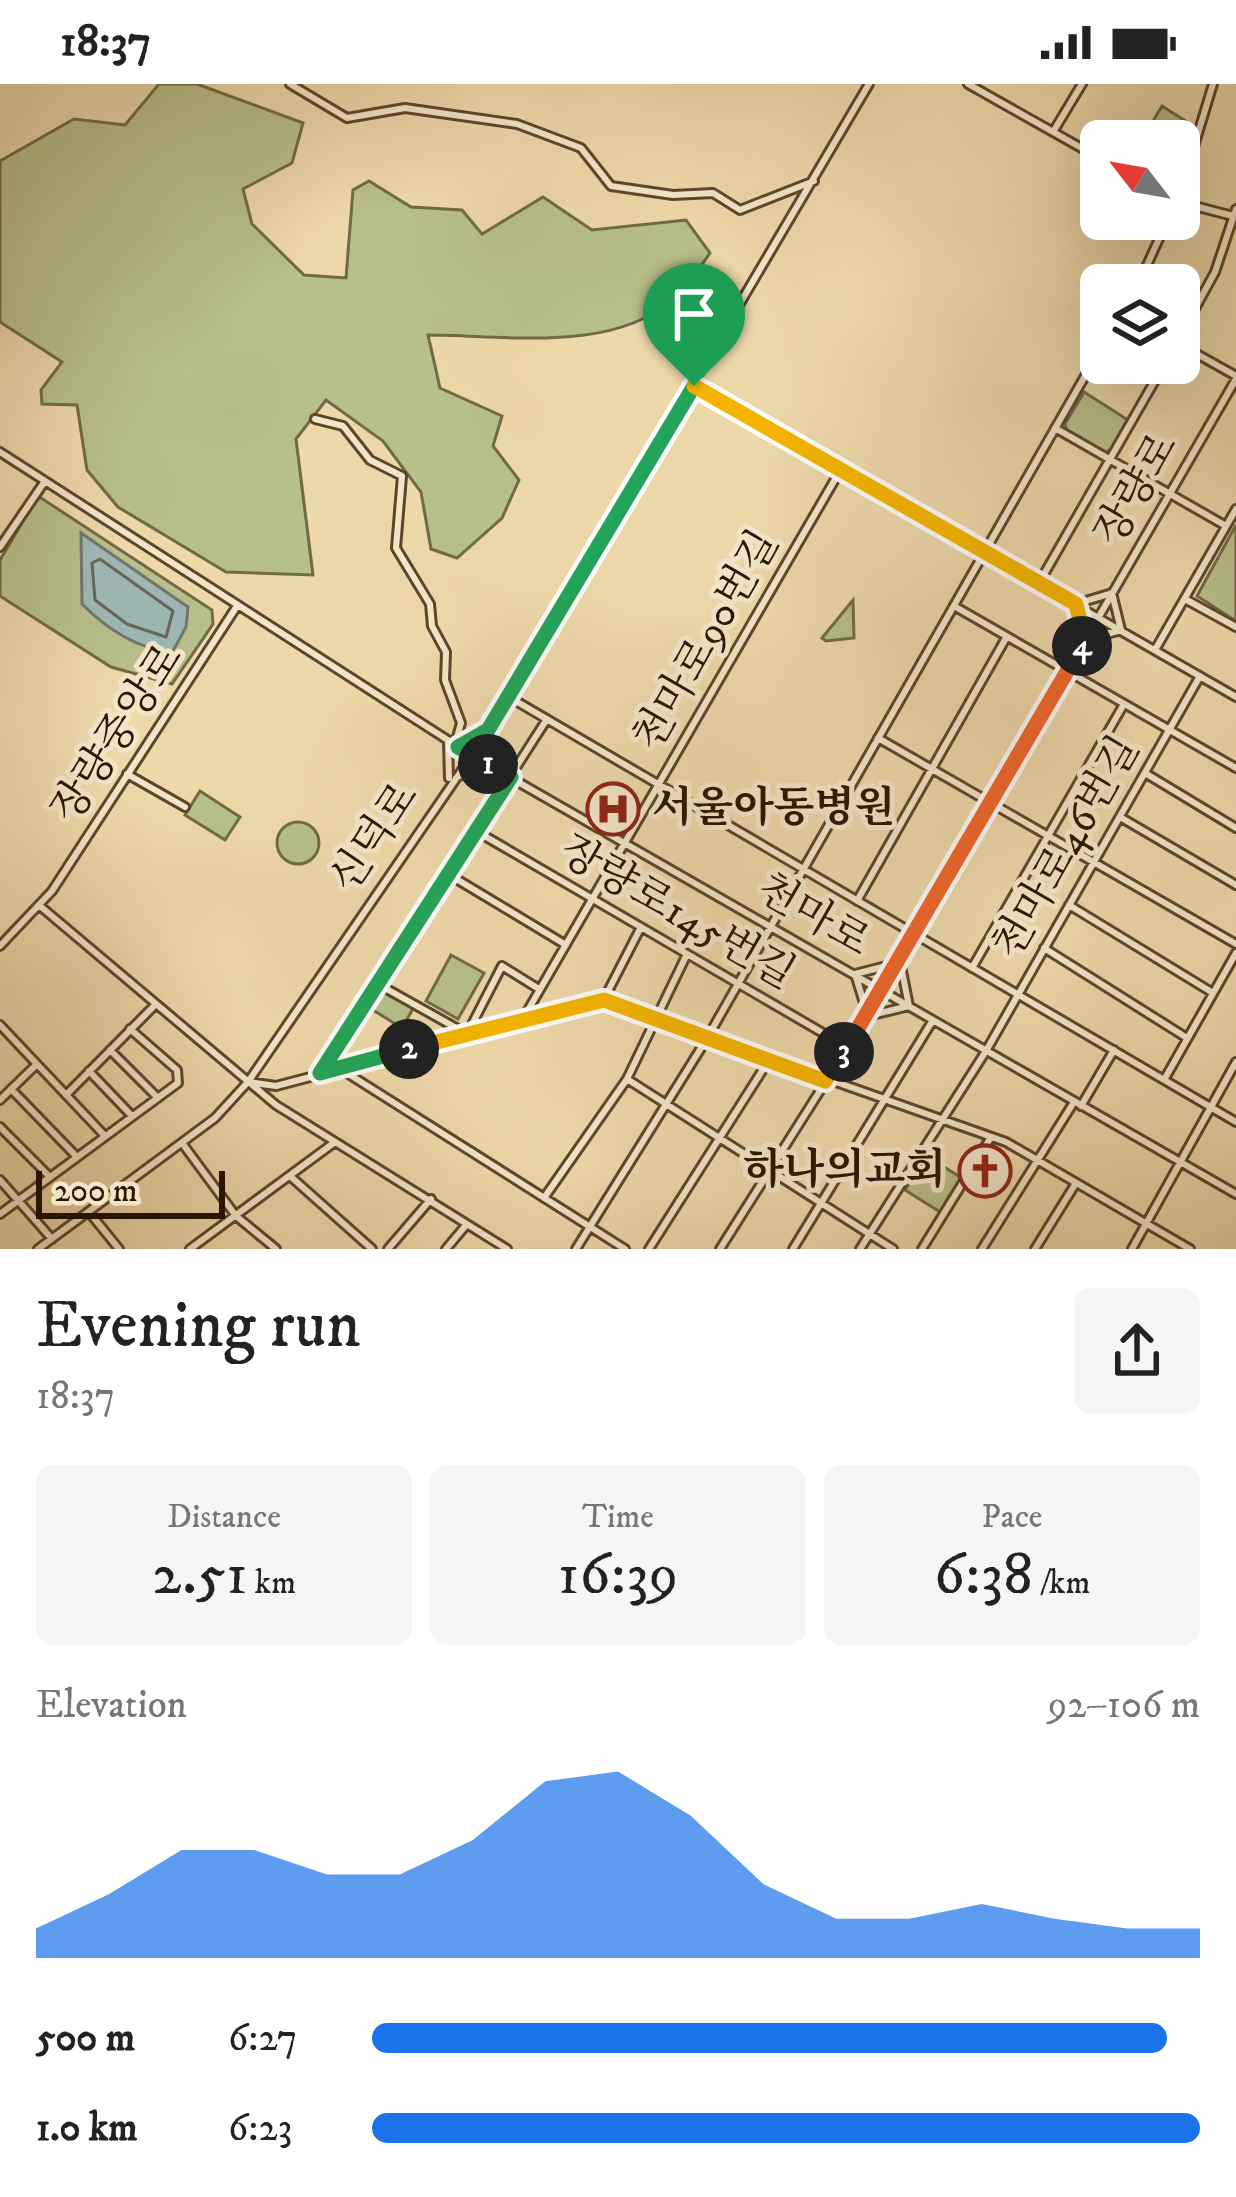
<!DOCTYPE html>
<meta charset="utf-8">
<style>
:root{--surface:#fff;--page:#f6f6f6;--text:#222;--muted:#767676;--accent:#1a73e8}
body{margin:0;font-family:"IM FELL DW Pica","Noto Serif KR",serif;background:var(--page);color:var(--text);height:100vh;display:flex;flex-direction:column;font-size:45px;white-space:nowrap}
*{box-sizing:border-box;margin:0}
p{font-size:39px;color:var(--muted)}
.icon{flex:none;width:66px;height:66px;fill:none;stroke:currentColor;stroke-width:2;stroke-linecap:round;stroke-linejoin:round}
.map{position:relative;height:1165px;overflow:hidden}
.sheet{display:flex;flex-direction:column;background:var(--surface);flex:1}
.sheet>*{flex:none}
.needle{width:78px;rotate:301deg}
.buttons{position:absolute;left:1080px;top:36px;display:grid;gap:24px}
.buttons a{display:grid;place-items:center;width:120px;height:120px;border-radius:18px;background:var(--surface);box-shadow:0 12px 48px #0002;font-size:60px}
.scale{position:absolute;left:36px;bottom:30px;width:189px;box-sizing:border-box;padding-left:12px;border:6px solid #2a1500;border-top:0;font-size:33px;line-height:42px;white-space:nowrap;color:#2a1500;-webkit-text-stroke:9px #f3e6c8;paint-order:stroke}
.pin{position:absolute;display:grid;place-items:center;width:102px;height:102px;color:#fff;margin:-123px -51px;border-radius:50% 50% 50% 0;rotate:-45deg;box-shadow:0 0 12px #0007}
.pin .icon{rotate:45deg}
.km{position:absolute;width:60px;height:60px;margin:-30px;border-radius:50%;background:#222;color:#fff;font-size:33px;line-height:60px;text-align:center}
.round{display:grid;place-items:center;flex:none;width:126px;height:126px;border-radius:18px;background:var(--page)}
.headline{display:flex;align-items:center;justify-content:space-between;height:204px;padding:0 36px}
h1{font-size:66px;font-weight:600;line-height:90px}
.stats{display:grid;grid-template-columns:repeat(3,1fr);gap:18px;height:204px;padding:12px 36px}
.stats div{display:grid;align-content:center;border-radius:18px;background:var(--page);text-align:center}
.stats b{font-size:60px;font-weight:600}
.stats small{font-size:33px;font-weight:400}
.stats p{font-size:33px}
.chart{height:336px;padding:24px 36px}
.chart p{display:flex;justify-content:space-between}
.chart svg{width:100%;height:216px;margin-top:12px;fill:var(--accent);opacity:.7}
ul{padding:0 36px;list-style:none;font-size:39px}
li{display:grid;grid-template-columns:192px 144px 1fr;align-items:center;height:90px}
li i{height:30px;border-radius:15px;background:var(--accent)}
.status{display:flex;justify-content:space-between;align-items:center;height:84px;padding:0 60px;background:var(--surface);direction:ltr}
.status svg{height:33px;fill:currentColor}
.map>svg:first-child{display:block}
.green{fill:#b7bf8a;stroke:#706a45;stroke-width:3}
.water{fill:#9eb7b4;stroke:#70766c;stroke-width:3}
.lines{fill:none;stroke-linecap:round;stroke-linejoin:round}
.shore{stroke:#64665a;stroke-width:3}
.minor-casing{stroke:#5b462a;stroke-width:12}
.minor{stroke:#f3e6c8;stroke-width:6}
.split-1-casing{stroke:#fff;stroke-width:24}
.split-2-casing{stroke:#fff;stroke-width:24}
.split-3-casing{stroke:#fff;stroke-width:24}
.split-4-casing{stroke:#fff;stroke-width:24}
.split-5-casing{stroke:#fff;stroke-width:24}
.split-1{stroke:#22a559;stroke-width:15}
.split-2{stroke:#22a559;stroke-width:15}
.split-3{stroke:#f5b400;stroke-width:15}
.split-4{stroke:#f0652b;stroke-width:15}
.split-5{stroke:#f5b400;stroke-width:15}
.labels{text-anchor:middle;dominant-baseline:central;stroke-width:10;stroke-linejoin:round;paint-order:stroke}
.street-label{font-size:42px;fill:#2a1500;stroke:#f3e6c8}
.poi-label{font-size:42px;font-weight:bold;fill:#2a1500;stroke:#f3e6c8;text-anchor:start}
</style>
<div class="status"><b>18:37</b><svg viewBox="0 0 49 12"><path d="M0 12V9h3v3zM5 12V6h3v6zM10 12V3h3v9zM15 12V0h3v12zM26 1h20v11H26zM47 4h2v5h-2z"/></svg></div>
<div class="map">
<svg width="1236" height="1165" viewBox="0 0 1236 1165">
<rect width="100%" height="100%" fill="#edd8aa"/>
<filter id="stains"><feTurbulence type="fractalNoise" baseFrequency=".00167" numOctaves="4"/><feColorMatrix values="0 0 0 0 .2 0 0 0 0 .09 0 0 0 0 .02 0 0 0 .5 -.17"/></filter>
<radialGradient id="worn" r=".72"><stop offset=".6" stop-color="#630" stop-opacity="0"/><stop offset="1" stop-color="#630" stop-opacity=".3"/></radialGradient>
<!-- green -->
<path class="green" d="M159 0H197L303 39 292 79 243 105 252 140 304 191 346 194 353 106 369 97 411 123 462 126 482 150 543 113 592 146 686 136 710 169C699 184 689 203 675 214 612 270 506 251 428 251L440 304 502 332 493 362 519 396 502 434 457 474 431 465 421 408 383 357 326 316 296 355 313 491 226 488 118 423 87 386 77 321 42 320 41 306 62 278 0 238V77L74 35 125 41Z
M1162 22 1195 43 1179 73V57H1141Z
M1084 308 1128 336 1111 366 1105 368 1067 347 1065 340Z
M38 412 212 526 213 540 172 600 111 583 0 512V476Z
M1236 441V537L1197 512Z
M853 516 854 554 826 557 822 554Z
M200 707 240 733 225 756 185 731Z
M277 759a21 21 0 1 1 42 0a21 21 0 1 1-42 0Z
M451 871 484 889 458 935 426 917Z
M380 905 414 923 402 944 368 923Z
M926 1072 962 1094 940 1128 905 1106Z"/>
<!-- water -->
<path class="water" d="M81 449 188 523 186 543 173 567C139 567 106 544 82 520Z"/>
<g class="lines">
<!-- shore -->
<path class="shore" d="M100 475 173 527 166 553 127 540 95 516 92 479Z"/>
<!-- minor casing -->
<g class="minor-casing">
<path id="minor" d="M290 0 347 34 405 24 517 40 581 64 611 102 673 111 713 109 740 126 814 97
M968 0 1101 75
M1053 48 1082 0
M1179 112 1213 0
M1179 118 1233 132
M1138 201 1168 135
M1179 254 1215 188 1236 125
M1179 260 1236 292
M694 302 1236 613
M315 335 343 342 370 376 402 392 396 464 430 520 432 542 446 568 445 596 461 639 455 660
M1055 344 1226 442
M0 368 471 671 1236 1110
M0 463 45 397
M1039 499 1165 279
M1112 509 1121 546 1085 556 1076 520Z
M1185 515 1236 543
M954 522 1236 684
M1155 566 1236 425
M509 613 1236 1038
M878 654 1236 860
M448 657 449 694
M1145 689 1236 744
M127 690 185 723
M456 694 469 686 493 683 488 646
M1120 733 1236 801
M476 747 847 963
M448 790 566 861
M857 817 1006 554
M1069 821 1213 909
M40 822 276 1021 507 1165
M0 862 52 807 237 522
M1044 864 1187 954
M901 882 909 922
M972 884 1124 620
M855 890 898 879
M855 890 868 932
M376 899 467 950 502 882 539 905
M604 915 641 843
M868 932 909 922
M524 933 841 385
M0 941 105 1052
M110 966 158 1014
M339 984 625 1165
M322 986 547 635
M89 987 132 1032
M627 995 893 1165
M1164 996 1236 869
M248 998 276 1002 604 916 1006 1058 1190 1165
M11 1005 77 1073
M66 1011 154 922
M0 1016 36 981
M1081 1022 1114 966
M0 1043 50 1093
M182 1059 236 1132 276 1165
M290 1092 372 1165
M0 1096 52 1155
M544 1114 627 995 687 870
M89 1128 119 1165
M0 1130 178 999 177 986 130 945
M38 1165 215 1034 248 998 486 651 869 0
M190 1165 335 1058
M388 1165 431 1115
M446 1165 467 1140
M576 1165 706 956 1101 264
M649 1165 769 976
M720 1165 883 907 1236 295
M793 1165 933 936
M860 1165 986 967 1200 592
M922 1165 991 1053
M982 1165 1074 1018
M1035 1165 1076 1099
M1132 1165 1236 978"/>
</g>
<!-- minor -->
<use href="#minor" class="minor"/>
</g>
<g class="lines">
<!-- split-1 casing -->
<g class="split-1-casing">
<path id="split-1" d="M488 680 458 663 488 646 694 302"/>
</g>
<!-- split-2 casing -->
<g class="split-2-casing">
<path id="split-2" d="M409 965 320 989 511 693 488 680"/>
</g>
<!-- split-3 casing -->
<g class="split-3-casing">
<path id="split-3" d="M409 965 604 916 825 997 844 968"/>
</g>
<!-- split-4 casing -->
<g class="split-4-casing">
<path id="split-4" d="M844 968 1082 562"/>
</g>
<!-- split-5 casing -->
<g class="split-5-casing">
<path id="split-5" d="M694 302 1076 520 1085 556 1082 562"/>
</g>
<!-- split-1 -->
<use href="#split-1" class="split-1"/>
<!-- split-2 -->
<use href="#split-2" class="split-2"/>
<!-- split-3 -->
<use href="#split-3" class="split-3"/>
<!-- split-4 -->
<use href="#split-4" class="split-4"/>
<!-- split-5 -->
<use href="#split-5" class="split-5"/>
</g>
<!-- icons -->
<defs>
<g id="hospital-ring" transform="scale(2.7)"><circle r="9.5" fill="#f3e6c8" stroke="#8f2418" stroke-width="1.5"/><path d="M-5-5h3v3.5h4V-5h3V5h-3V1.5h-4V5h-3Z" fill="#8f2418"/></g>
<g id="church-ring" transform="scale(2.7)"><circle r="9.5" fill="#f3e6c8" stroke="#8f2418" stroke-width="1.5"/><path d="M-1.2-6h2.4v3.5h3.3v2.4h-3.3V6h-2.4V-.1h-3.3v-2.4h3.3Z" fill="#8f2418"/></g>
</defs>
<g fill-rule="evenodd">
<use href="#hospital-ring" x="613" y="725"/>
<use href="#church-ring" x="985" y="1087"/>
</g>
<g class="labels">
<!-- street labels -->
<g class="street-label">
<text transform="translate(1137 406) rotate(-60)">장량로</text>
<text transform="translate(707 557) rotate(-60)">천마로90번길</text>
<text transform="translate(118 650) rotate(-57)">장량중앙로</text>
<text transform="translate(375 754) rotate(-56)">신덕로</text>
<text transform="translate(1067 764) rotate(-60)">천마로46번길</text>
<text transform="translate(677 829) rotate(30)">장량로145번길</text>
<text transform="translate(813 832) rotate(30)">천마로</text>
</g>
<!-- poi labels -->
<g class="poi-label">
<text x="652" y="725">서울아동병원</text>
<text x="946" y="1087" text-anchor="end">하나의교회</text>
</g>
</g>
<rect width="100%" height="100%" filter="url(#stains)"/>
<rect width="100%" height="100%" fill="url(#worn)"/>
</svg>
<div class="buttons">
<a><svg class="needle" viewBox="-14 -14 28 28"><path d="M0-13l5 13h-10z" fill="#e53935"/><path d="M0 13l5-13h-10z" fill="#767676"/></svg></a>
<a><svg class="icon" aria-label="layers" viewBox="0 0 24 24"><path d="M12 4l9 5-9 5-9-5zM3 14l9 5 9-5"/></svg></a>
</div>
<div class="scale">200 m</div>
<div class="pin" style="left:694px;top:302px;background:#1e9e55"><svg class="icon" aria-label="arrive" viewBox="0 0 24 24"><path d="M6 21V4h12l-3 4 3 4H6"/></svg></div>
<b class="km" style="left:488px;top:680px">1</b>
<b class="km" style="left:409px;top:965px">2</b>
<b class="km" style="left:844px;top:968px">3</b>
<b class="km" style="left:1082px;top:562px">4</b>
</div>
<section class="sheet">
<div class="headline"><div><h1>Evening run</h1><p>18:37</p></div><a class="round"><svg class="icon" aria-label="share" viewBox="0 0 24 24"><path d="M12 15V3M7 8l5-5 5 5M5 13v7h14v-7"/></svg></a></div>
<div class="stats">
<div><p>Distance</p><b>2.51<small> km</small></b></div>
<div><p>Time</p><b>16:39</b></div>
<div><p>Pace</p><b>6:38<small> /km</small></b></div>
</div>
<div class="chart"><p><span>Elevation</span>92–106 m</p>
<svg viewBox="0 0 160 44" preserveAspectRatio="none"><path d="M0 44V38L10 31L20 22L30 22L40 27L50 27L60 20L70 8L80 6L90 15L100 29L110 36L120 36L130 33L140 36L150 38L160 38V44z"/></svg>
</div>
<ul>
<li><b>500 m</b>6:27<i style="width:96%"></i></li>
<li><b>1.0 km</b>6:23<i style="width:100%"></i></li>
</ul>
</section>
